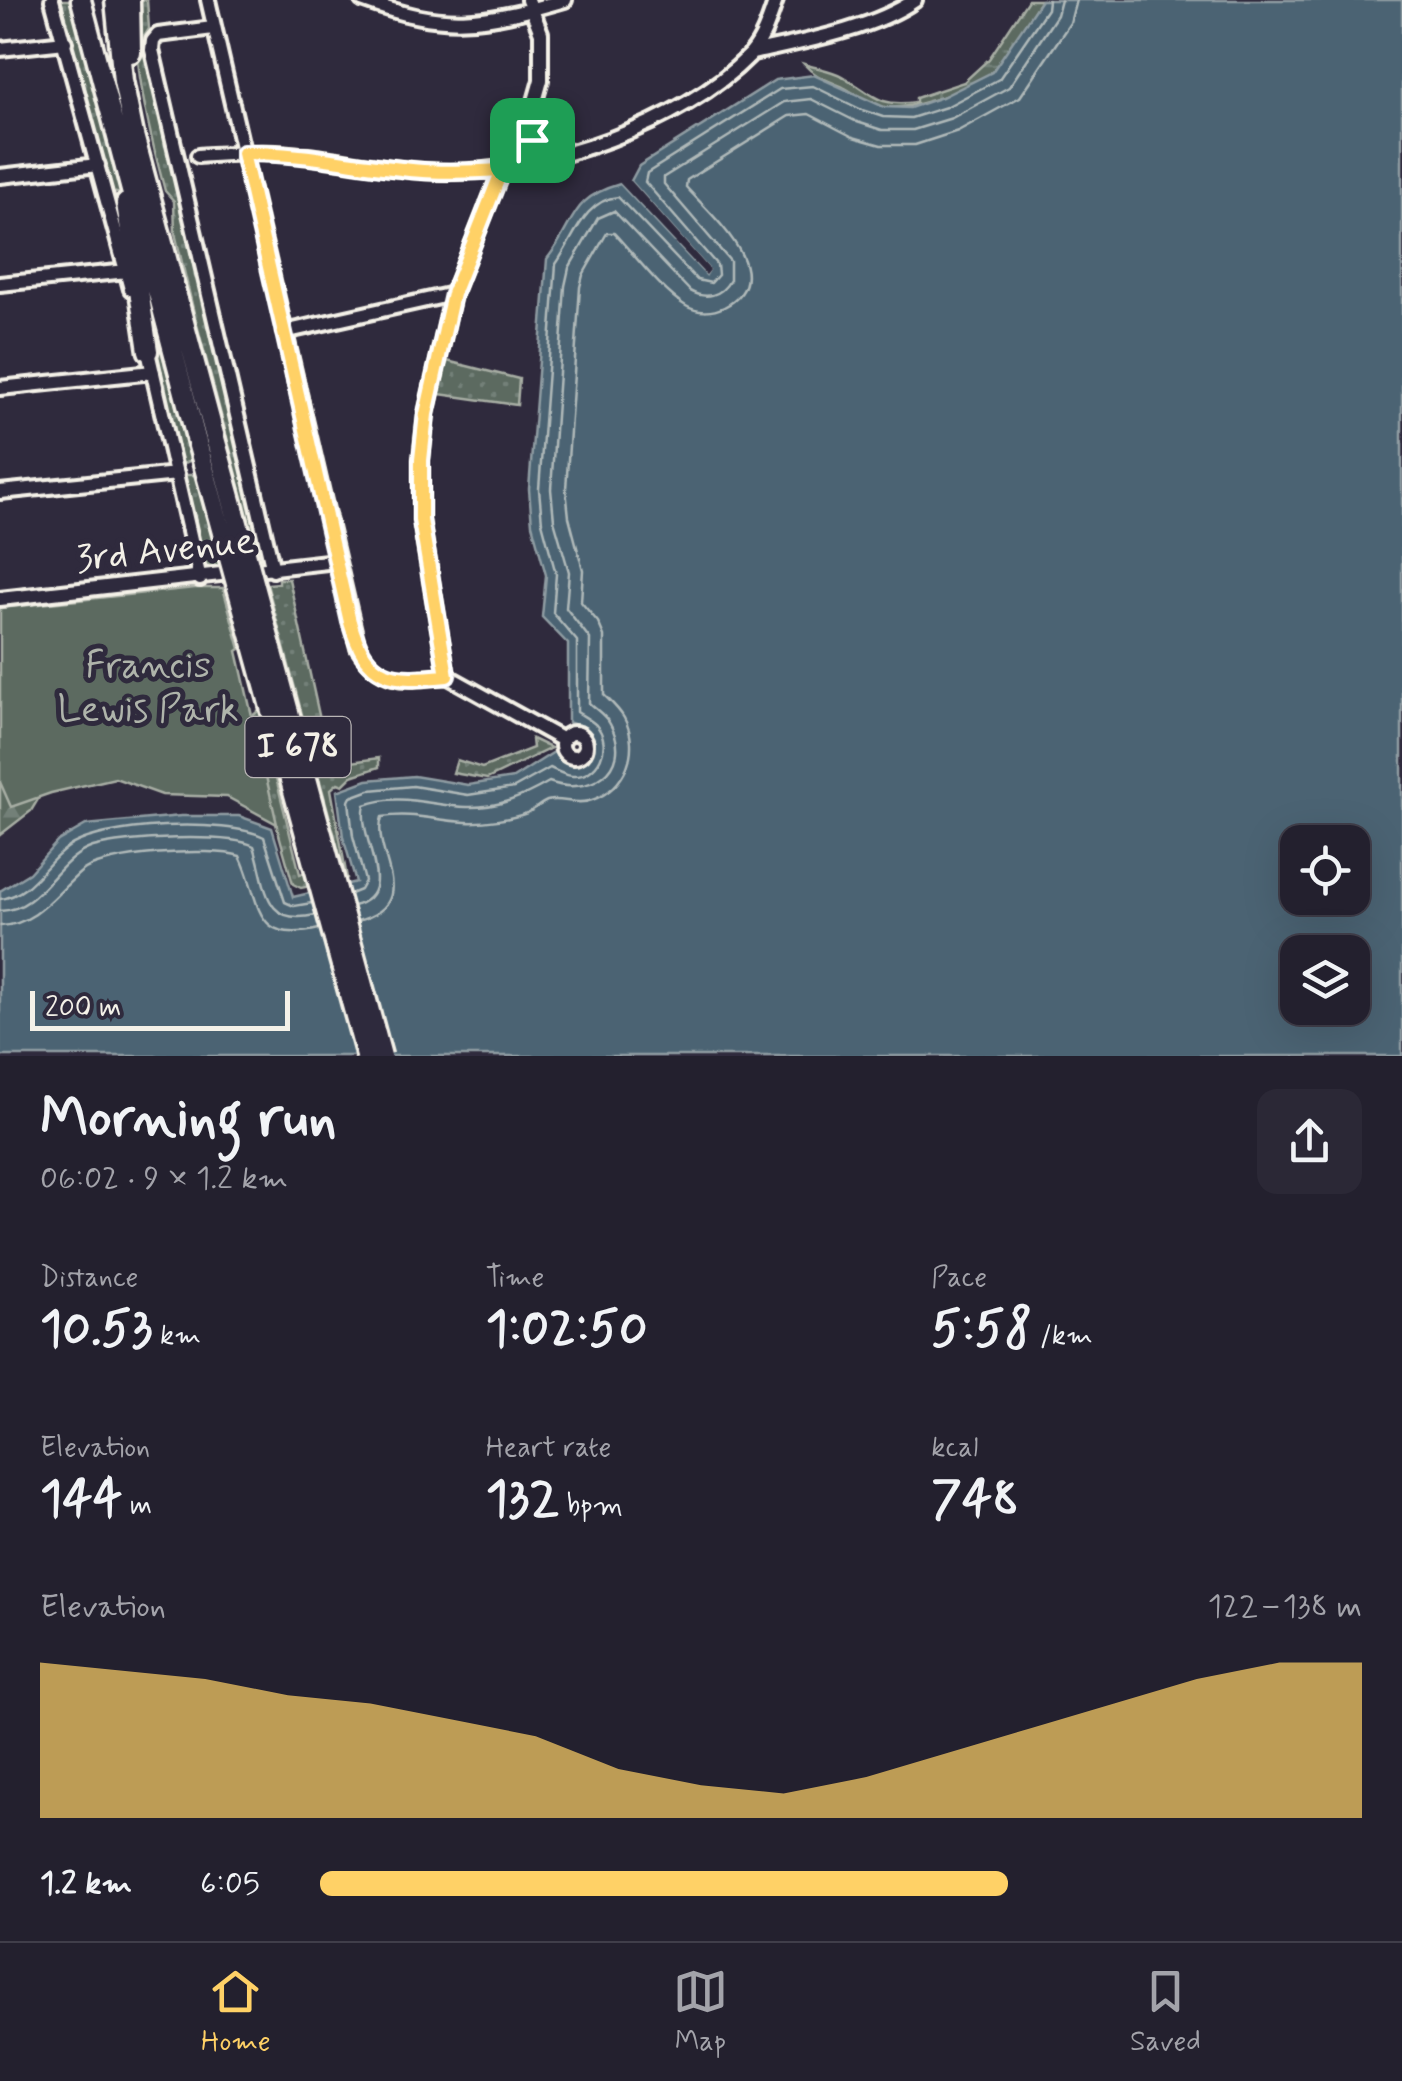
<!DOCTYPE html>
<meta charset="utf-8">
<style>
:root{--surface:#23202e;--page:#2b2836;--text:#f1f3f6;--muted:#a3a3aa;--line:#403e4a;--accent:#ffd166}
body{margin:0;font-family:Mynerve,sans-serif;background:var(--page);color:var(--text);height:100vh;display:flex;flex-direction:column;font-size:38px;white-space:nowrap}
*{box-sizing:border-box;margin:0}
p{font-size:32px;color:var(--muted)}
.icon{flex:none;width:55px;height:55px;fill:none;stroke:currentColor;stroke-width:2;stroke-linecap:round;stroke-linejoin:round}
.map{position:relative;height:1056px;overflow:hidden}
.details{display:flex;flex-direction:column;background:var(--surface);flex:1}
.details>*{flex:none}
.buttons{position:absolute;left:1280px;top:825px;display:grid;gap:20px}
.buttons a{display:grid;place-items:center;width:90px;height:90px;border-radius:20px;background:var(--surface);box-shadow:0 10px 40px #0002,0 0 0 2px var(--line);font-size:50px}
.scale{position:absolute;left:30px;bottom:25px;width:260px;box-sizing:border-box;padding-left:10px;border:5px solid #f4f1e8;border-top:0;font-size:28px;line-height:35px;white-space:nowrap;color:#f4f1e8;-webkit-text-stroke:8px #2f2a3d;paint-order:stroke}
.pin{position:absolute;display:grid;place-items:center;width:85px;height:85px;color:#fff;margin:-42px;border-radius:20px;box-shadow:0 5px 15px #0006}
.round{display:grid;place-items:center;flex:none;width:105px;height:105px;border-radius:20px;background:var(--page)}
.overview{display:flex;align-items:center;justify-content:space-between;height:170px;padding:0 40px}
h1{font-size:55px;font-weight:700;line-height:75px}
.stats{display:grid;grid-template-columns:repeat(3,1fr);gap:15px;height:170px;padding:10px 40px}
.stats div{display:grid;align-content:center}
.stats b{font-size:50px;font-weight:700}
.stats small{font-size:28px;font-weight:400}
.stats p{font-size:28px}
.chart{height:280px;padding:20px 40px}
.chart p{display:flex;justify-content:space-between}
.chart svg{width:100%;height:180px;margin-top:10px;fill:var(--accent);opacity:.7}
ul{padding:0 40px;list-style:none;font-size:32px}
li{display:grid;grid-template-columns:160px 120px 1fr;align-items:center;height:75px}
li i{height:25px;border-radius:12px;background:var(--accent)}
.menu{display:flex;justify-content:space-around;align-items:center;height:140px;border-top:2px solid var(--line);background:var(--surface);font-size:28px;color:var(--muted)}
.menu a{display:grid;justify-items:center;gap:5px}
.menu .selected{color:var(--accent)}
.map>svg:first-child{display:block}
.grass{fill:url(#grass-dots);stroke:#a8aea4;stroke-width:2.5}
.forest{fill:url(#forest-firs);stroke:#a8aea4;stroke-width:2.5}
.wetland{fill:url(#wetland-marsh);stroke:#a8aea4;stroke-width:2.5}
.park{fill:#5b6a61;stroke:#a8aea4;stroke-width:2.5}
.water{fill:#4b6473;stroke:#8f9ca2;stroke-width:2.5;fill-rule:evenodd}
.pier{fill:#2f2a3d}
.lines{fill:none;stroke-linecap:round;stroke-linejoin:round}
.shore{stroke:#b0b9b9;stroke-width:2.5}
.minor-casing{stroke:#f4f1e8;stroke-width:20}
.highway-casing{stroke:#f4f1e8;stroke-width:25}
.minor{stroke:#2f2a3d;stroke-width:12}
.highway{stroke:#2f2a3d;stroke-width:18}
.highway-bridge-casing{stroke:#f4f1e8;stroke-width:25;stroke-linecap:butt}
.highway-bridge{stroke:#2f2a3d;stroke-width:18}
.route-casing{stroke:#fff;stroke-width:20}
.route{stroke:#ffd166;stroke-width:12}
.labels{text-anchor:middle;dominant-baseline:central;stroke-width:10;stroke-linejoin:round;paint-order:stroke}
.shield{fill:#2f2a3d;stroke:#b9b5b5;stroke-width:2.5}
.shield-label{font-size:35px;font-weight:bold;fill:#f4f1e8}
.street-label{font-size:38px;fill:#f4f1e8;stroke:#2f2a3d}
.park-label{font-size:38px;fill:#afb4ab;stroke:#2f2a3d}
</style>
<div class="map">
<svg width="1402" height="1056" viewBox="0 0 1402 1056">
<defs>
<pattern id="grass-dots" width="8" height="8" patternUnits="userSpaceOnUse" patternTransform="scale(2.5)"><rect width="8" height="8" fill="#5b6a61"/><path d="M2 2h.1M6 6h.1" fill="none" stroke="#738078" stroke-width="1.8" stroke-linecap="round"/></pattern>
<pattern id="forest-firs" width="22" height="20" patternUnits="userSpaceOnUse" patternTransform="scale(2.5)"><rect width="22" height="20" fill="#5b6a61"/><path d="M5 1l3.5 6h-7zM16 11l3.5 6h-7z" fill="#738078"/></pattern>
<pattern id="wetland-marsh" width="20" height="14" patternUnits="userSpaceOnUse" patternTransform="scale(2.5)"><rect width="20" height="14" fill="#5b6a61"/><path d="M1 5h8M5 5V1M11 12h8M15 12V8" fill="none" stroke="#738078"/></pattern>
</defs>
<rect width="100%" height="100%" fill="#2f2a3d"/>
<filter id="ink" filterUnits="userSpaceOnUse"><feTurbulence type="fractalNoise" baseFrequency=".01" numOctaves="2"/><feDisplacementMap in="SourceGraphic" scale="20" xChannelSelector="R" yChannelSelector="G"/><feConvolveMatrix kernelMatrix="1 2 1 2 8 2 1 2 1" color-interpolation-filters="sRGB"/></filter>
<g filter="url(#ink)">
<!-- grass -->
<path class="grass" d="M58 0H72L107 127 121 194 112 192Z
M136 0H147L149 29 142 40 169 143 261 556 258 560 212 567 201 561 182 475H195L218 559 258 554 195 317 175 233 174 201 165 191C148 128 133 66 136 0Z
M145 291 191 460 181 465 177 459 144 301Z
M447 361 519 379 517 405 439 394Z
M279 579H289L330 765 379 758V767L352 776 343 785 338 783 331 789 347 878 301 888 293 884 247 721 259 710 300 874 342 863 267 584 279 583Z
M532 739 551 748 487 779 453 773 457 760 482 768 533 748Z"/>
<!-- forest -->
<path class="forest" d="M0 768 43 791 31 811 0 835Z"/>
<!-- wetland -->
<path class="wetland" d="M1028 0H1041C1027 20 1010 55 993 71 974 89 911 111 884 107 868 105 857 94 843 87 827 80 815 77 804 64 816 68 831 70 842 76 872 93 877 108 916 102V98L964 82 989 59Z"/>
<!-- park -->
<path class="park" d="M195 588H223L240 649 237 651 277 824 227 797 162 795 115 778 51 793 11 807 0 782V608Z"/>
<!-- water -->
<path class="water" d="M1041 0H1402V1056H0V891L29 873 58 841 86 825 181 816H239L272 828 293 897 356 882 343 837 337 791 367 780 414 776 468 785 513 778 554 752C562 766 573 769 587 761 602 742 588 728 568 722V644L542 617 546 575 532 524 529 489 547 259C577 221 568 199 620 184L706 275 709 270 631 181 639 166 775 80 814 75 884 107 910 108 942 97 992 72ZM1298 842H1352V898H1298ZM1298 952H1352V1008H1298Z"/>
<!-- pier -->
<path class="pier" d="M617 180 627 184 626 180 631 181 710 270 706 275Z"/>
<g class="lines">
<!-- shore -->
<path class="shore" d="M350 894 360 890 365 881 353 836 349 801 351 797 370 790 413 786 468 795 514 788 550 768C557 771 563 775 572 776 598 778 614 745 596 725 591 720 583 716 577 712V641L553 613 556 574 542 522 539 489 556 264C574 239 584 200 618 197L697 280 711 283 718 275 717 265 645 182 647 173 780 89 813 86 862 110 883 117 911 118 946 107 999 79 1047 9 1048 0
M0 899C31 895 44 864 67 848 100 823 227 818 264 837L285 902 294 906 312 903
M353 906C402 894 356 837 365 805 400 792 432 806 467 807 498 808 523 797 549 782 588 797 634 770 611 726 606 715 596 710 589 703L590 639 566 608 569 572 554 520 551 489 565 286 569 268 598 218 614 211 690 291C706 300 721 296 730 280V261L664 184V177L784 102 811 99 857 122 882 130H913L952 118 1009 87 1057 15 1061 0
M0 911C34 910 49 877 73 858 78 854 87 849 93 847 122 838 229 833 254 846 267 886 262 927 315 915
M357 921C425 903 370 853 382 817 415 812 434 821 466 822 484 823 511 819 527 813 534 810 540 804 547 801 560 797 577 806 592 800 626 789 641 749 624 718 619 709 611 702 604 695V636L598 622 581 602 583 570 569 517 566 489 580 287 583 275 607 233H614C634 254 662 292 686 306 697 313 712 313 724 307 784 276 710 214 686 187L687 180 789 116 809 114 853 137 881 145H915L958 131 1020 97 1070 23 1076 0
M0 926C37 925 56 893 81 872 102 853 213 847 240 856 262 901 250 945 319 929"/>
<!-- minor casing -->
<g class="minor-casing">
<path id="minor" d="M52 0 131 289
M208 0 358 648C382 686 407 680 447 676
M362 0C446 31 481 24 565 0
M528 0 541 33V80L530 119 502 169 453 294 426 414 421 460V520L447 676 563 740
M213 28 158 35 153 41 152 50 273 570
M0 49 65 42
M752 53C802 42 874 29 915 0
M525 130 546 158
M198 156C229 154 260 151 290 154 343 159 396 172 449 172 544 172 683 124 750 55 763 41 770 18 776 0
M0 176 98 165
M0 284 127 271
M284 332 453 294
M147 347 200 579
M0 388 153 372
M0 492 177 474
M0 599 336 561
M562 745a12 12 0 1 1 24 0a12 12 0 1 1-24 0Z"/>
</g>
<!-- highway casing -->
<g class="highway-casing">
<path id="highway" d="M81 0 197 442
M115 0 123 81 134 135 215 438
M130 0 131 53
M126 203 148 351"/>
</g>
<!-- minor -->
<use href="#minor" class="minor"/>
<!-- highway -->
<use href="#highway" class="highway"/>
<!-- highway-bridge casing -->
<g class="highway-bridge-casing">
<path id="highway-bridge" d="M215 438 382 1056
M197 442 366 1056"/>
</g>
<!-- highway-bridge -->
<use href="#highway-bridge" class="highway-bridge"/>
</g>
</g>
<g class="lines" filter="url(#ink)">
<!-- route casing -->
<g class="route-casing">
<path id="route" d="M532 140 525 130 502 170C476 171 449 173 423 171 363 167 304 152 243 153L350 622C367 681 390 681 447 676L421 520V460L426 414 453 294 502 170 546 158 532 140"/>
</g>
<!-- route -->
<use href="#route" class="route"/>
</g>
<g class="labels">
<!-- shield labels -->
<rect class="shield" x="245.5" y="717" width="105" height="60" rx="8"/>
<g class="shield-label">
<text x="298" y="747">I 678</text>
</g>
<!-- street labels -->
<g class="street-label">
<text transform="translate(165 551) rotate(-6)">3rd Avenue</text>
</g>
<!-- park labels -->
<g class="park-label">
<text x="148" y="666">Francis<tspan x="148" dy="44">Lewis Park</tspan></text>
</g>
</g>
</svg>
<div class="buttons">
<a><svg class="icon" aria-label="locate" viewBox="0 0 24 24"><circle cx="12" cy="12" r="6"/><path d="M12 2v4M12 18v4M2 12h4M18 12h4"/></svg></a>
<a><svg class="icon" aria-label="layers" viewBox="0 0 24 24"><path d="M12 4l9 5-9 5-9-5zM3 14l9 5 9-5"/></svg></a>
</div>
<div class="scale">200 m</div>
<div class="pin" style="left:532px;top:140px;background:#1e9e55"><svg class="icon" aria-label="arrive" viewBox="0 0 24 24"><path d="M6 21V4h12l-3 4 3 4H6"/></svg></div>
</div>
<section class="details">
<div class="overview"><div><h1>Morning run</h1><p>06:02 · 9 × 1.2 km</p></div><a class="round"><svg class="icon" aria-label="share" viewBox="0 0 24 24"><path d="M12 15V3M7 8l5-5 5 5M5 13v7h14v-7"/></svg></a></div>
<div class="stats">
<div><p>Distance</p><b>10.53<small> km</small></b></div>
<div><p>Time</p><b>1:02:50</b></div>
<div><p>Pace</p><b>5:58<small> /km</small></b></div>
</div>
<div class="stats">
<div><p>Elevation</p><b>144<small> m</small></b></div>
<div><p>Heart rate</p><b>132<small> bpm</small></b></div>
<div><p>kcal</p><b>748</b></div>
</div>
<div class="chart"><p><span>Elevation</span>122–138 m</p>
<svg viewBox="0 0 160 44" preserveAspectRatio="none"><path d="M0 44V6L10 8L20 10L30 14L40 16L50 20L60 24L70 32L80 36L90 38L100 34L110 28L120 22L130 16L140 10L150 6L160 6V44z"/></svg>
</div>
<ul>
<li><b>1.2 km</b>6:05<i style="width:66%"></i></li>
</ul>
</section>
<nav class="menu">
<a class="selected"><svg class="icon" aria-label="home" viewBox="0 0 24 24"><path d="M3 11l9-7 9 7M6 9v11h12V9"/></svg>Home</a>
<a><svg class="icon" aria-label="map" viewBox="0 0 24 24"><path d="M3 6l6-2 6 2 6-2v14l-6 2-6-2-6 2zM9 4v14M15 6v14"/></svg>Map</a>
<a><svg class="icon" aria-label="saved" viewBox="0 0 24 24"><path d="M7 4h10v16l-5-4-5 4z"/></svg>Saved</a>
</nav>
